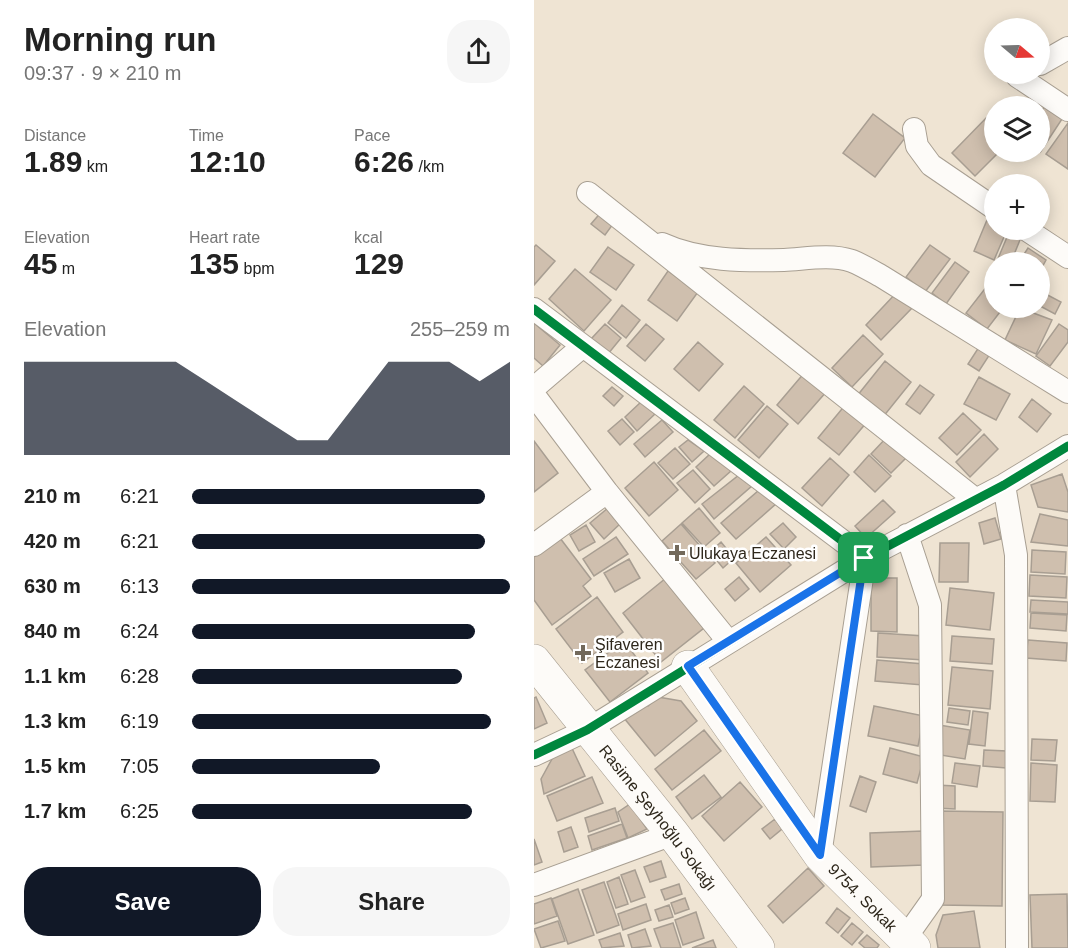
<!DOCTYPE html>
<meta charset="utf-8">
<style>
:root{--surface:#fff;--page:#f6f6f6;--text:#222;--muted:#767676;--accent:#111827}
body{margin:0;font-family:Arial,sans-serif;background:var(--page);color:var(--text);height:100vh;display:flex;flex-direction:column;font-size:22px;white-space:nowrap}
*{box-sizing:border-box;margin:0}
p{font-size:20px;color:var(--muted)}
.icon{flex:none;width:33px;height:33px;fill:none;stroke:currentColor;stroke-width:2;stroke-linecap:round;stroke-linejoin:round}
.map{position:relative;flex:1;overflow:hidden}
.drawer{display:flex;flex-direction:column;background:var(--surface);width:534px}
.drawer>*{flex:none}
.needle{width:39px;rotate:109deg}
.fabs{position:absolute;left:450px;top:18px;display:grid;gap:12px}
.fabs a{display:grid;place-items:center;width:66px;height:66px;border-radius:50%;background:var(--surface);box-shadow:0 3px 15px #0003;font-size:30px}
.pin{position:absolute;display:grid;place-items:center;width:51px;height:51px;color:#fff;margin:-26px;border-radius:12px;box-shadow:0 3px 9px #0006}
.round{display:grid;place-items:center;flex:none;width:63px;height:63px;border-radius:24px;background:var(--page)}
.summary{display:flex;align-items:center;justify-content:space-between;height:102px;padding:0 24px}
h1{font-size:33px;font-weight:600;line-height:45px}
.stats{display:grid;grid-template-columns:repeat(3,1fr);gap:9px;height:102px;padding:6px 24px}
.stats div{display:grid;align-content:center}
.stats b{font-size:30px;font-weight:600}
.stats small{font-size:16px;font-weight:400}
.stats p{font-size:16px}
.chart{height:168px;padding:12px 24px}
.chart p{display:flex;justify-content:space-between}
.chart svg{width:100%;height:108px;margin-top:6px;fill:var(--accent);opacity:.7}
.primary-button{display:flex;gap:12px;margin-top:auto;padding:12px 24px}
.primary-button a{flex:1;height:69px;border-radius:24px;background:var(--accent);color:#fff;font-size:24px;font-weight:600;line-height:69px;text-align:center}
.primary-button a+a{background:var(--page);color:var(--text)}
ul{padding:0 24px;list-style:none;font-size:20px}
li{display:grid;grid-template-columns:96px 72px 1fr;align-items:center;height:45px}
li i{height:15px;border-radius:8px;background:var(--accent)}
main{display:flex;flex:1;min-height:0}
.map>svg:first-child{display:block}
.building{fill:#cfbfae;stroke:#a89e92;stroke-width:1.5}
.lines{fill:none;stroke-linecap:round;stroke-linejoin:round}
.street-casing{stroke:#a89f92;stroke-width:24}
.secondary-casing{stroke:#a89f92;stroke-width:34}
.street{stroke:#fdfbf8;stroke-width:22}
.secondary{stroke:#fdfbf8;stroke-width:33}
.cycleway-casing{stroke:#fff;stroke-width:13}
.cycleway{stroke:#00873e;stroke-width:9}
.route-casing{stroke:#fff;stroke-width:12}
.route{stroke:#1a73e8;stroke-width:8}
.poi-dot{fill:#72695b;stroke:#fff;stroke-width:2}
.labels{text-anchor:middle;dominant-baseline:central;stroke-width:5;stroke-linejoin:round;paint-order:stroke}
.poi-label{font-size:16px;fill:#2e271b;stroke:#fff;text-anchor:start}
.street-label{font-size:16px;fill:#2e271b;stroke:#fff}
</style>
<main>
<section class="drawer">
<div class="summary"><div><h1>Morning run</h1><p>09:37 · 9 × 210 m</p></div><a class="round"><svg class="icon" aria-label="share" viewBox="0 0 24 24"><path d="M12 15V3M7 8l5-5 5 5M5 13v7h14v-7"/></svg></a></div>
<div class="stats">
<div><p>Distance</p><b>1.89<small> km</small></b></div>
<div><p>Time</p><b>12:10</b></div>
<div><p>Pace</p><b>6:26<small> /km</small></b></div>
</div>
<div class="stats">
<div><p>Elevation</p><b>45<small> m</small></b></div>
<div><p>Heart rate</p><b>135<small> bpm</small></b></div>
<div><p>kcal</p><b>129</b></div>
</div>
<div class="chart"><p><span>Elevation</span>255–259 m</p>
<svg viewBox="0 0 160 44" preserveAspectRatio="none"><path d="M0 44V6L10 6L20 6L30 6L40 6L50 6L60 14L70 22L80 30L90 38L100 38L110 22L120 6L130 6L140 6L150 14L160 6V44z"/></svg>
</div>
<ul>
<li><b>210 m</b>6:21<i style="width:92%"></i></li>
<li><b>420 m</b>6:21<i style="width:92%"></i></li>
<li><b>630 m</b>6:13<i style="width:100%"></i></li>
<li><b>840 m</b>6:24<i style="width:89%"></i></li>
<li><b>1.1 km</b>6:28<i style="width:85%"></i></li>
<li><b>1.3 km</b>6:19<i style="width:94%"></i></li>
<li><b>1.5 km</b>7:05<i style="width:59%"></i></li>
<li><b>1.7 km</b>6:25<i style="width:88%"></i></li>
</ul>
<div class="primary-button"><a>Save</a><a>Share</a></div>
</section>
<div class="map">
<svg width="534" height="948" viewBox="0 0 534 948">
<rect width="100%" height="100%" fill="#efe4d3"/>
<!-- building -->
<path class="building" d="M510 107 528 119 507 151 506 114Z
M339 114 371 138 341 177 309 153Z
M454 116 460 123V152H465L441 176 418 153Z
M534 123V169L512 154Z
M69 210 82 220 71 235 57 224Z
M453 220 460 223V230H473L460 260 440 251Z
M476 230 488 235 477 262H465L463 261Z
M2 245 21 261 0 285V247Z
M396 245 416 259 391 292 372 277Z
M74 247 100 265 82 290 56 272Z
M494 248 512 260 506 271V262H485Z
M421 262 435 272 412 304 398 293Z
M41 269 77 300 50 331 15 299Z
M134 271 164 292 143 321 114 300Z
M457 281 460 283V308H469L453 329 432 313Z
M364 291 380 306 347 340 332 325Z
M506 291 527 302 521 314 506 306Z
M88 305 106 320 92 338 74 323Z
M486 308 518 320 502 354 471 340Z
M0 323 26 345 9 366 0 358Z
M71 324 87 338 74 354 57 339Z
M112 324 130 339 111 361 93 346Z
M525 324 534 330V342L516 366 502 356Z
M329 335 349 354 318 387 298 368Z
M164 342 189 364 165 391 140 369Z
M445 347 456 354 445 371 434 364Z
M351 361 377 382 349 417 323 396Z
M271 372 293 391 264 424 243 405Z
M445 377 476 394 462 420 430 404Z
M386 385 400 395 386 414 372 404Z
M210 386 230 404 201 438 180 420Z
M78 387 89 396 80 406 69 396Z
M498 399 517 414 503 432 485 417Z
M109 400 121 414 103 431 91 417Z
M312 404 333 422 305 455 284 438Z
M233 406 254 424 225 458 204 440Z
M429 413 447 430 423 455 405 438Z
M88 419 100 432 86 445 74 431Z
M128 420 139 432 111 457 100 444Z
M450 434 464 449 436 477 422 462Z
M353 437 373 457 357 473 337 454Z
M154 440 170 451 158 462 145 447Z
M0 441 24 473 0 492Z
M141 448 156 464 139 479 124 463Z
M176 454 198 470 180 486 162 467Z
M335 455 357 476 341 492 320 472Z
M296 458 315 475 288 506 268 488Z
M120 462 144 490 115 516 91 488Z
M159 470 176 489 161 503 143 483Z
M528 474 534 492V512L504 507 497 485Z
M205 475 219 485 180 519 168 504Z
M224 491 243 503 202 539 187 523Z
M349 500 361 512 332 538 321 526Z
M74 508 87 523 70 539 56 523Z
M165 508 186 533 170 547 148 523Z
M506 514 534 520V546L497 542Z
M461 518 467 539 450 544 445 523Z
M249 523 262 537 250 549 236 534Z
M147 524 181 563 162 579 128 541Z
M52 525 61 542 45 551 36 535Z
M82 537 94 554 60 576 49 559Z
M232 537 257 565 226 592 202 563Z
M26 538 57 579 49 586 57 596 18 625 0 600V557Z
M187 542 200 558 189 568 176 552Z
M406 543H435L434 582H405Z
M498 550 532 552 531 574 497 572Z
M95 559 106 578 81 592 70 573Z
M496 575 533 577 532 598 495 596Z
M205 577 215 589 201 601 191 589Z
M132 578 170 628 127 662 89 613Z
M337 578H363V632L337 631Z
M416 588 460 593 456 630 412 625Z
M63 597 89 632 48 663 22 629Z
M497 600 534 602V614L496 612Z
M497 613 533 615 532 631 496 628Z
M344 633 391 636 390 660 343 657Z
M418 636 460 639 458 664 416 661Z
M494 640 533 643 532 661 492 658Z
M90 641 114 673 76 702 51 670Z
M343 660 390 664 389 685 341 681Z
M418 667 459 671 456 709 414 705Z
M2 697 13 723 0 729V698Z
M124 697 147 701 163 721 121 756 90 718 110 702 114 706Z
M340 706 390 716 384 746 334 736Z
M415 708 436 711 434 725 413 722Z
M439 711 454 713 451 746 435 744Z
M405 725 436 730 431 759 400 754Z
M170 730 187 751 138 790 121 769Z
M498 739 523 740 521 761 497 760Z
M36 744 51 776 10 794 7 779 24 748Z
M356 748 390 757 383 783 349 774Z
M450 750 473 751 472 768 449 766Z
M421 763 446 766 443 787 418 783Z
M497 763 523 765 521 802 496 801Z
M170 775 187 797 158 819 142 797Z
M326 776 342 782 332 812 316 806Z
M58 777 69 803 23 821 13 796Z
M206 782 228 807 190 841 168 816Z
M402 785 421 786V809L401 808Z
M96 804 113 829 94 838 84 812Z
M81 808 85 821 55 832 51 818Z
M406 811 469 812 468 906 405 905Z
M241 819 248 829 236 839 228 829Z
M88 824 93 838 58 850 54 836Z
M37 827 44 847 30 852 24 832Z
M389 831 390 865 337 867 336 833Z
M0 839 8 862 0 865Z
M127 861 132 877 116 882 110 867Z
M274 868 290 886 249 923 234 906Z
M101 870 111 897 97 902 87 875Z
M85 877 94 904 82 908 73 882Z
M70 882 85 925 63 933 48 890Z
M145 884 148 894 131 900 127 890Z
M44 889 60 935 34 944 18 899Z
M533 894 534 948H498L496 895Z
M17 898 23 916 0 924V904Z
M151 898 155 909 141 914 137 903Z
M112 904 117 920 89 930 84 914Z
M135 905 139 917 125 921 121 910Z
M303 908 316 918 304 933 292 923Z
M440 911 446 948H404L402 935 409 915Z
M162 912 170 938 149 945 141 920Z
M24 921 31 941 7 948 0 929Z
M139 923 147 948H127L120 929Z
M318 923 329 932 318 945 307 936Z
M111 929 117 946 98 948 94 935Z
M86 933 90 946 68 948 65 940Z
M333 935 345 945 343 948H331L325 943Z
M179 940 182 948H158Z"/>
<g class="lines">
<!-- street casing -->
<g class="street-casing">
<path id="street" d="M506 64 534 48
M487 74 483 76 534 110
M380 129 383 146 397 165 460 208
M54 193 442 500
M493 230 534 257
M128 244C165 261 210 261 250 260 272 259 296 254 318 261 328 265 338 271 347 276L534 392
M0 309 331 558 470 485 534 446
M0 388 49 346
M0 395 73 492 194 641
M470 485 482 555 483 948
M0 545 73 492
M0 755 53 730 331 558 286 855
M0 885 139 834
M370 940 399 899 396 605 373 535"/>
</g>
<!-- secondary casing -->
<g class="secondary-casing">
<g id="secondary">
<path id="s1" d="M0 661 139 834 224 948"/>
<path id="s2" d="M154 667 286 855 380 948"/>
</g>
</g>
<!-- street -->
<use href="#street" class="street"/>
<!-- secondary -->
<use href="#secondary" class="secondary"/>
<!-- cycleway casing -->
<g class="cycleway-casing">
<path id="cycleway" d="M0 309 331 558 470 485 534 446
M0 755 53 730 331 558 286 855"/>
</g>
<!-- cycleway -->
<use href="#cycleway" class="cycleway"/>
</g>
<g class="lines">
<!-- route casing -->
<g class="route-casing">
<path id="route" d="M330 558 286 855 154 666Z"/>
</g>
<!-- route -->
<use href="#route" class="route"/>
</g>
<!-- markers -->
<g class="poi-dot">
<path d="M140 544h6v6h6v6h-6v6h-6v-6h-6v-6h6z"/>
<path d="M46 644h6v6h6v6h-6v6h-6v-6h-6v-6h6z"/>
</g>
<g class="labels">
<!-- poi labels -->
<g class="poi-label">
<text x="155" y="553">Ulukaya Eczanesi</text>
<text x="61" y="644">Şifaveren<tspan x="61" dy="18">Eczanesi</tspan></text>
</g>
<!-- street labels -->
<g class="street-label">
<text stroke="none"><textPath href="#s1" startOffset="200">Rasime Şeyhoğlu Sokağı</textPath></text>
<text stroke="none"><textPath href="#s2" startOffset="290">9754. Sokak</textPath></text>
</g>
</g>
</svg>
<div class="fabs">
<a><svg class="needle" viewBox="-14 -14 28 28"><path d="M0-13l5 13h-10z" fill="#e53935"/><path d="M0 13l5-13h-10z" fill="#767676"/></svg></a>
<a><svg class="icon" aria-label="layers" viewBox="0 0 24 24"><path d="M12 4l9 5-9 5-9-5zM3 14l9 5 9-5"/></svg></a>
<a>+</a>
<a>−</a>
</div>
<div class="pin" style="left:330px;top:558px;background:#1e9e55"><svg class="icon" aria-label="arrive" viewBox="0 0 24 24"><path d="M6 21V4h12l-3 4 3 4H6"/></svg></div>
</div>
</main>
